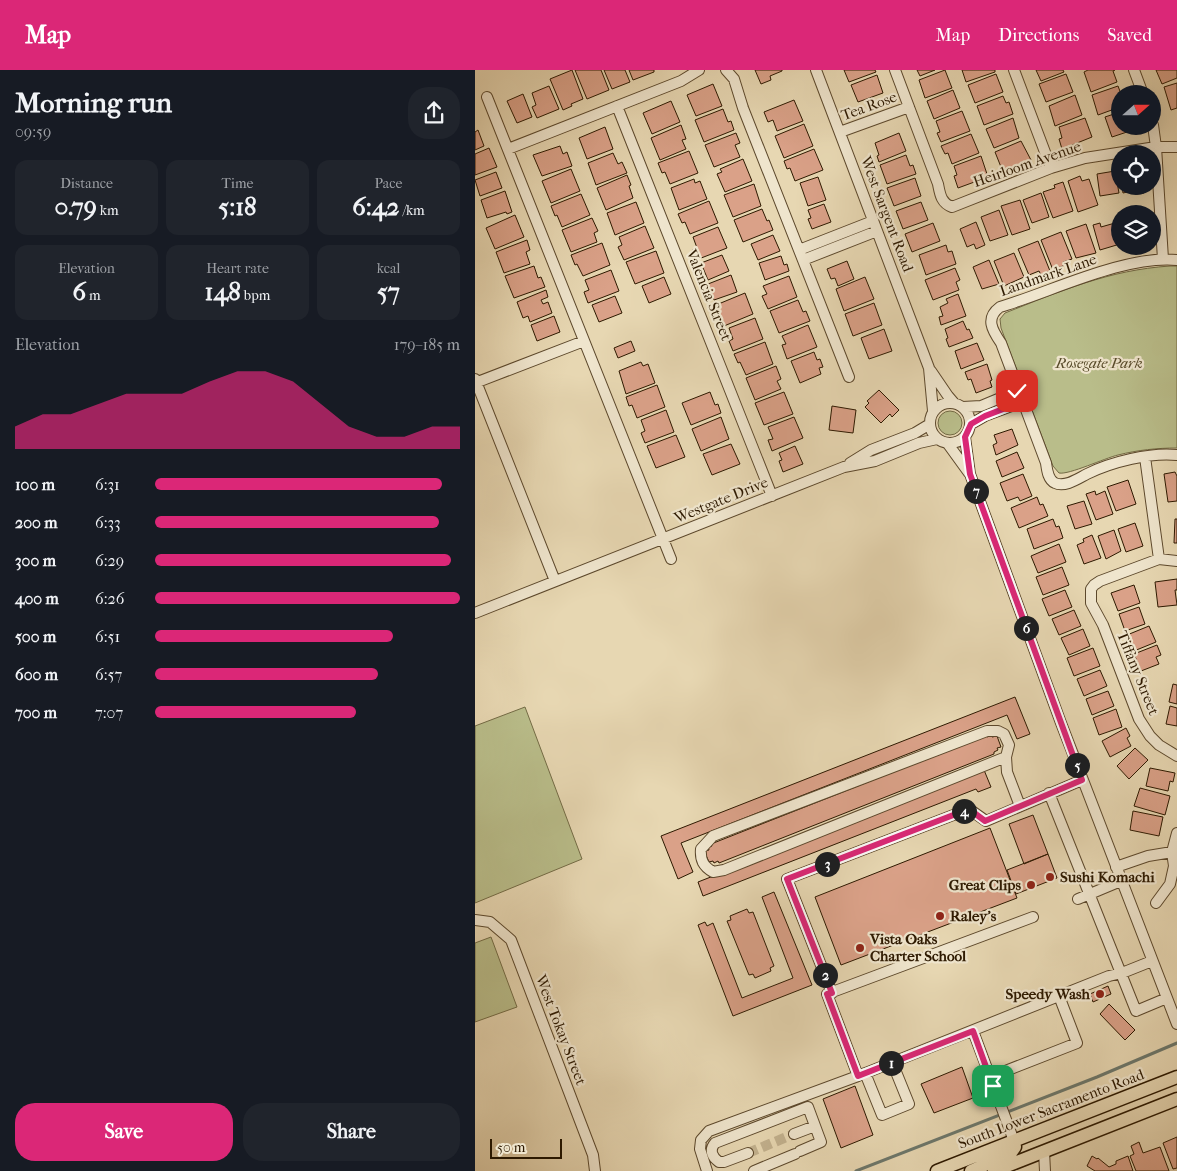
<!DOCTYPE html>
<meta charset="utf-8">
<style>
:root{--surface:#171b24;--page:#20242c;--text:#f1f3f6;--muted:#9ea1a6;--accent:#db2777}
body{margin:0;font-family:"IM FELL French Canon",serif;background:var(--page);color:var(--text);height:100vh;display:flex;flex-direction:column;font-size:19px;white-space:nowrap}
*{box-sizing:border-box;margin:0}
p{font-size:16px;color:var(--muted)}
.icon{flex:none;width:28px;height:28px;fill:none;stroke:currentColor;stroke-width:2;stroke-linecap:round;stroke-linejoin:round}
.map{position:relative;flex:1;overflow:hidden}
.panel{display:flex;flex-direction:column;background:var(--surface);width:475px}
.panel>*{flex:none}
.needle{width:32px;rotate:69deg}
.controls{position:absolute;left:636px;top:15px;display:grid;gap:10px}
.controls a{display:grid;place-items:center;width:50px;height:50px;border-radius:50%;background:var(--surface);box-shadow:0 5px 20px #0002;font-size:25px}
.scale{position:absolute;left:15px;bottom:12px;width:72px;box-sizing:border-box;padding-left:5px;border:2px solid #2d1900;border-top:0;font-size:14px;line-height:18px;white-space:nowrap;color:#2d1900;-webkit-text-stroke:4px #efe5cd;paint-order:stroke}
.pin{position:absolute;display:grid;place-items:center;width:42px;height:42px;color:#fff;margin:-21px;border-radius:10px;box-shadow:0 2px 8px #0006}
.km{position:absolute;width:25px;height:25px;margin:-12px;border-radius:50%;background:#222;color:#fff;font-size:14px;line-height:25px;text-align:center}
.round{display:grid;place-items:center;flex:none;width:52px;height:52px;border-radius:20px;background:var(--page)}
.headline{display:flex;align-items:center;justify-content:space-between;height:85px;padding:0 15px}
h1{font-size:28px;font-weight:700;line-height:38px}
.stats{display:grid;grid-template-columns:repeat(3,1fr);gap:8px;height:85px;padding:5px 15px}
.stats div{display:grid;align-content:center;border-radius:12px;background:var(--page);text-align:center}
.stats b{font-size:25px;font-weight:700}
.stats small{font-size:14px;font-weight:400}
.stats p{font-size:14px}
.chart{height:140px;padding:10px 15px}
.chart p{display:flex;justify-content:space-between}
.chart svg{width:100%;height:90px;margin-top:5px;fill:var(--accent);opacity:.7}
.button{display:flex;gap:10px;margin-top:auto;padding:10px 15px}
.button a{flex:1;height:58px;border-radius:20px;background:var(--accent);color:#fff;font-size:20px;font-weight:700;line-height:58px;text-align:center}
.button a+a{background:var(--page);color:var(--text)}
ul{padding:0 15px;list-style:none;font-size:16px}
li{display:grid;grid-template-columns:80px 60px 1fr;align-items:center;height:38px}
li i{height:12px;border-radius:6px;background:var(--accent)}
header{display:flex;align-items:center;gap:30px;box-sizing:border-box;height:70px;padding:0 25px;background:var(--accent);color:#fff}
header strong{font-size:24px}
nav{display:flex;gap:28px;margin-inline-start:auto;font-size:18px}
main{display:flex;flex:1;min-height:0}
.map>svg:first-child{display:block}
.green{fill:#b9bd8a;stroke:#736b45}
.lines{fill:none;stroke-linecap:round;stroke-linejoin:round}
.stream{stroke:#6d786c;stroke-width:3}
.building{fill:#daa188;stroke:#2d1900}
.minor-tunnel{stroke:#c2b18e;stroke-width:10;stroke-dasharray:10 5;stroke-linecap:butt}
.minor-casing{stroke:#5c482c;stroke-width:12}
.major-casing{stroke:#2d1900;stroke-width:15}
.minor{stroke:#efe5cd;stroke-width:10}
.major{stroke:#e7d7b2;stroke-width:12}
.route-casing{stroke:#fff;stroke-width:10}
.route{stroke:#db2777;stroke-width:6}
.poi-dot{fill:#8f2418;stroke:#efe5cd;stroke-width:2}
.labels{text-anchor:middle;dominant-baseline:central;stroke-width:4.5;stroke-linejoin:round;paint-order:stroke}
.street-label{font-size:15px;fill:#2d1900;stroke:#efe5cd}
.park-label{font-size:15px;font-style:italic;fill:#574a29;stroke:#efe5cd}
.poi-label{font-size:15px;font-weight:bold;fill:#2d1900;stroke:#efe5cd;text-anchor:start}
</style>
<header>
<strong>Map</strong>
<nav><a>Map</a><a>Directions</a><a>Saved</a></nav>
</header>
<main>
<section class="panel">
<div class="headline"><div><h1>Morning run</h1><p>09:59</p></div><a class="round"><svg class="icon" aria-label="share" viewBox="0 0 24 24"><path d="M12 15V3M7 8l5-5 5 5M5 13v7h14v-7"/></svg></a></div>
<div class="stats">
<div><p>Distance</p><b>0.79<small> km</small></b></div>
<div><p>Time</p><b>5:18</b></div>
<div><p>Pace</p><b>6:42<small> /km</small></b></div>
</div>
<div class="stats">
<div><p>Elevation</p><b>6<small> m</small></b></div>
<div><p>Heart rate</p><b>148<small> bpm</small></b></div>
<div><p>kcal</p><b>57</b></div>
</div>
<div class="chart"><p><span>Elevation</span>179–185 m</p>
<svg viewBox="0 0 160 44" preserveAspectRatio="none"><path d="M0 44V33L10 27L20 27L30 22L40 17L50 17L60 17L70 11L80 6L90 6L100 11L110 22L120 33L130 38L140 38L150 33L160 33V44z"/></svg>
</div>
<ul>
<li><b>100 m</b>6:31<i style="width:94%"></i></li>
<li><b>200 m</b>6:33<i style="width:93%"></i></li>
<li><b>300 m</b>6:29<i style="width:97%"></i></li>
<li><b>400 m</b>6:26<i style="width:100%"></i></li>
<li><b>500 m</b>6:51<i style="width:78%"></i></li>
<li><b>600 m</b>6:57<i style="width:73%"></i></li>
<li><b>700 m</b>7:07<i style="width:66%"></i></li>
</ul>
<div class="button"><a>Save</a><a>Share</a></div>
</section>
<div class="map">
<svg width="702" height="1101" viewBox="0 0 702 1101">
<rect width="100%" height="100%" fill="#e7d7b2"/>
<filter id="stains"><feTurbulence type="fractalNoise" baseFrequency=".004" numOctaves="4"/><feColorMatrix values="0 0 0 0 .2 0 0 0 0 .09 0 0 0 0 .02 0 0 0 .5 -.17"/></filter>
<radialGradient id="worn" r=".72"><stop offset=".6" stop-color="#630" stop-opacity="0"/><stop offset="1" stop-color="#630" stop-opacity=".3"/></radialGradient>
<!-- green -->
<path class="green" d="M695 196H702V378C682 378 663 380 643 385 630 388 594 405 584 403L578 396 526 258 525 249 530 243C586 221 634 200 695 196Z
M463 353a12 12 0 1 1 24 0a12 12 0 1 1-24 0Z
M50 637 107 789 0 833V656Z
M16 867 42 937 0 952V873Z"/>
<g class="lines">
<!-- stream -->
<path class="stream" d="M381 1101 622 1007 702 973"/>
</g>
<!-- building -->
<path class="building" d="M97 0 108 29 96 34 97 36 88 40 75 9Z
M100 0H126L134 20 112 29Z
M129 0H150L155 12 137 19Z
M154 0H179V2L158 10Z
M280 0H307V1L295 6 296 10 286 14Z
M369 0H400L401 2 374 12Z
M442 0H460L445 6Z
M470 0 477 18 450 28 444 10Z
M487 0H520V2L491 12Z
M561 0H588L589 2 566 11Z
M613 0H640L638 1 642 12 616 22 609 2Z
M681 0H702V8L687 14Z
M521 4 528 22 500 33 493 15Z
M591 4 598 22 571 32 564 14Z
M402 5 408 23 383 32 376 15Z
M702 13V38L696 40 689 17Z
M238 14 247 36 221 46 212 25Z
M74 16 84 39 62 48 57 37 61 35 57 23Z
M643 16 646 24 645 37 623 45 617 25Z
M478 20 485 38 459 49 452 31Z
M48 24 57 47 42 53 32 31Z
M600 25 607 45 580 56 574 36Z
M528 26 531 33 534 32 538 44 509 55 502 36Z
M319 30 328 51 302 61 298 50 293 52 289 42Z
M196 31 205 52 177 64 168 43Z
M248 39 253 52 256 51 259 60 229 72 220 50Z
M487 41 495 61 466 72 462 63 465 62 461 51Z
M645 42V56H660L661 59 637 67 630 47Z
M538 48 544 68 519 78 511 59Z
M610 48 617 67 587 79 584 69 587 68 584 57Z
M329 54 338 76 309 88 300 66Z
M206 55 211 69 207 70 211 79 185 90 176 68Z
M130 57 138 79 112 89 104 68Z
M3 60 9 76 0 80V62Z
M261 63 265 73 260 75 265 87 239 97 230 75Z
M424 63 431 81 404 92 402 86 404 85 400 73Z
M496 64 504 83 477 94 473 83 470 84 466 76Z
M546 71 556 90 528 102 520 82Z
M85 76 88 84 92 82 97 96 67 106 58 85Z
M14 78 22 97 0 105V84Z
M339 79 348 100 320 111 315 98 312 99 309 91Z
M214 81 223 103 195 114 190 102 187 103 183 93Z
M138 83 143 94 147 92 152 103 121 115 113 93Z
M431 85 435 96 438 95 441 104 412 114 405 95Z
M506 86 513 107 483 118 479 106 482 105 479 96Z
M268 89 277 111 250 122 242 104 247 102 245 99Z
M96 99 105 121 76 133 67 111Z
M640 101 644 123 625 126 622 104Z
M21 102 27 118 5 126 0 110Z
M152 105 156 115 154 116 158 128 131 140 122 118Z
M605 106 607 111 614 109 623 135 603 142 593 111Z
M343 107 351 130 333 136 325 113Z
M440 108 446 126 419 136 412 118Z
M219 109 220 113 225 111 232 129 204 140 196 118Z
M588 112 598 141 578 148 568 122 580 118 579 115Z
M279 114 286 136 258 147 249 125Z
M647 116H668L669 123 662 124 661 120 648 123Z
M30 121 37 142 32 144 31 142 12 148 6 130Z
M566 123 574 147 557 153 548 130Z
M106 124 115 145 87 157 82 145 80 146 76 136Z
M545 130 555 159 537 165 526 136Z
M234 131 243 153 215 164 210 152 207 153 203 144Z
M161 132 169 153 140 165 132 143Z
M446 132 453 150 428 159 421 141Z
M349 134 356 152 337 159 333 149 336 148 333 140Z
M287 139 292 151 294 150 298 160 268 172 259 150Z
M524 140 533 165 515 171 506 147Z
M40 145 49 167 20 179 11 158Z
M117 148 123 161 119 163 122 172 96 182 87 160Z
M501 152 510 175 501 179 499 174 492 177 485 159Z
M458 153 465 171 437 182 430 164Z
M625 153 626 157 640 153 645 174 625 180 618 155Z
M611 154 621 183 601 188 591 161Z
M170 156 179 178 149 190 143 177 147 175 144 167Z
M243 157 252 178 221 190 217 180 222 178 218 167Z
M586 162 597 189 588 192 590 195 578 200 566 170Z
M298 165 305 181 283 190 276 174Z
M52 170 55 180 51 182 55 194 29 203 21 182Z
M563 171 575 201 566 205 564 201 554 205 543 179Z
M127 173 135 195 108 206 102 194 100 195 96 185Z
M471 175 473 182 477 181 481 194 451 205 444 185Z
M181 181 189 203 160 214 151 192Z
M539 183 549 207 529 216 519 191Z
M247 185 254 201 233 210 226 193Z
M306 186 309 195 312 194 314 201 290 210 284 193Z
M514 190 524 214 507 219 498 197Z
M372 191 379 209 363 216 360 208 356 209 352 199Z
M59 196 63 208 66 207 70 217 39 228 30 206Z
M480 198 485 210 481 212 484 220 458 230 450 210Z
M136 200 144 221 113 233 109 222 114 220 110 210Z
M256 205 262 222 239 230 233 214Z
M314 206 322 227 293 239 287 226 292 224 288 216Z
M189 207 196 224 174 233 167 216Z
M390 207 399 229 369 241 361 219Z
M71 220 73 227 66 230 68 234 73 232 77 243 55 252 53 246 48 248 42 232Z
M270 223 278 244 249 256 241 235Z
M483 224 491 246 466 255 464 247 468 246 465 237 473 233 471 229Z
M140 226 147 243 124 252 117 235Z
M323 230 328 242 331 241 335 251 304 263 295 241Z
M399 233 407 255 378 266 370 244Z
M79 246 85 262 62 271 56 255Z
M280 248 288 269 258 281 254 271 258 269 254 258Z
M488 251 492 260 494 259 498 268 474 277 471 269 473 268 470 259Z
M333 255 342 277 312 289 307 275 311 274 307 266Z
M409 259 417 281 394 289 386 268Z
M156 271 160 281 143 288 139 278Z
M290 272 298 294 271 305 265 292 263 293 259 284Z
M502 273 509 290 486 299 480 281Z
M339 282 342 290 345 289 348 297 344 298 346 304 325 313 316 291Z
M166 292 168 296 173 294 180 313 151 324 144 301Z
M512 294 517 310 515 311 517 317 501 323 496 309 493 310 490 302Z
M301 296 306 309 302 311 306 319 280 330 271 308Z
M182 315 190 337 162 348 157 335 154 336 151 327Z
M404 320 424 340 417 347 415 344 406 353 390 337 394 333 392 331Z
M235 322 240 335 243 334 246 343 216 355 207 333Z
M309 322 318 344 289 355 280 333Z
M357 336 381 340 378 363 354 360Z
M191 340 199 362 170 373 166 363 170 361 166 350Z
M246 347 254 369 226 381 217 359Z
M319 347 328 368 297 381 293 370 298 369 293 357Z
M537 359 543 375 521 385 518 375 522 373 519 365Z
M201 365 210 387 181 398 172 376Z
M256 374 265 394 237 405 228 384Z
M320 376 328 394 308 402 304 391 307 390 304 383Z
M542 382 549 398 527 407 521 391Z
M700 402 702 406V431L693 432 689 404Z
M548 404 557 426 545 431 543 427 532 431 525 413Z
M653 410 661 434 641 441 632 417Z
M620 421 621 425 630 421 638 444 621 450 611 424Z
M562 427 565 435 568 434 573 446 544 458 536 438Z
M609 431 617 454 600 459 592 436Z
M578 449 581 457 584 456 588 468 559 479 552 459Z
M700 449H702V473H699Z
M660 453 668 476 651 482 643 459Z
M639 460 646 481 631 489 623 466Z
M617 465 626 488 609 494 602 475 609 472 608 469Z
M584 474 591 492 563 503 556 486Z
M587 497 594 515 568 525 561 507Z
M702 509V520H700L702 535 683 537 680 512Z
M659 515 665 533 643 541 636 523Z
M590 520 597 537 574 546 567 529Z
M664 537 670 554 650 561 644 544Z
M599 540 606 556 584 565 577 549Z
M674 556 681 572 659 581 652 565Z
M608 559 615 576 594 585 586 568Z
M682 575 686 585 681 587 684 594 666 601 659 584Z
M618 578 625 596 599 606 592 588Z
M625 600 632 616 609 626 602 609Z
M698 614 702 615V634L694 632Z
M633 621 639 636 617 645 611 629Z
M540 627 555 664 542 669 532 645 206 773 218 802 203 809 186 766Z
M695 636 702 638V656L691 654Z
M641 639 647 657 624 665 618 648Z
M651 658 655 666 652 668 656 676 635 687 627 671Z
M512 665V667L517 665V667L522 666 526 677 522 678 523 680 519 682V684L244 793 243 791 239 793 238 791 234 792 229 781 234 780 233 777 237 776 236 774Z
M660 678 673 690 654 709 642 696Z
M675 698 700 703 698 712 695 711 693 721 671 716Z
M509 700 516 717 503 722 501 719 228 826 223 812Z
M665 718 695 726 690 745 659 736Z
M658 741 688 747 684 766 655 760Z
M558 745 573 784 549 794 534 754Z
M515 758 542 828 366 895 340 827Z
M573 784 582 808 541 824 532 800Z
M299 822 337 915 258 946 223 855 230 852 232 856 238 853 267 928 318 908 287 827Z
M272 839 274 843 278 842 299 896 295 898 296 901 280 908 278 904 274 905 252 851 256 850 255 846Z
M633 916 636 924 618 932 615 924Z
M634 934 660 960 650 970 625 944Z
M487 997 498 1028 459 1043 446 1014Z
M380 1016 398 1065 366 1078 348 1029Z
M702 1067V1098L698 1099 688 1073Z
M664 1072 668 1083 685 1077 694 1101H661L655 1086 659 1084 656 1076Z
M617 1086 622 1089 623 1088 634 1097 641 1094V1091L653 1086 658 1101H620L612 1096Z"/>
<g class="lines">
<!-- minor-tunnel -->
<path class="minor-tunnel" d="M273 1083 319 1064"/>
<!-- minor casing -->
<g class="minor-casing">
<path id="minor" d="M251 0 259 9 268 38 374 307
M341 0 454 298 458 341
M420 0 463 114C465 124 466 133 477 137L576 98 610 88 681 77H702
M539 0 576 98
M659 0 668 24
M12 27 196 489
M142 36 297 426
M678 55 681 77 688 189
M365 62 434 37
M33 79 206 11 224 0
M324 180 398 151
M328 190 402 161
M702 190C649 185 576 222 525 237 510 248 517 260 526 273L571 393C572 400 573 410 580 413 590 418 604 408 612 404 636 392 676 382 702 385
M456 301 473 326 479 333
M0 309 80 511
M0 313 109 271
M455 353a20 20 0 1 1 40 0a20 20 0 1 1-40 0Z
M488 337 506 336 542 321
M496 354 510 346 547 332
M490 367 495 404 586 653 702 954
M473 374 494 403
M670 387 684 489
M375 393 396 380 440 363 455 354
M702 491 684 489 625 511 619 515 616 519V533L628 555 664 649 675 666 684 675 702 686
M0 543 369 397 400 391 444 373 462 369
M531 687 249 800 238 802C228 796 225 790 226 779L238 766 512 661H523L529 664 534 675 531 687 532 702 545 736
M574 723 661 941 692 928
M641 797 673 786 697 782
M603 829 646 811
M681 833 695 814 699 796 697 782 702 763
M558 847 352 924 383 1006 634 906 647 903 677 891
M0 850 15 852 36 870 118 1085 120 1101
M357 923 312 809 494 739 511 751 607 710
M498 961 539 1071
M390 1003 407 1045 434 1034 417 992
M515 1007 602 973 584 926
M319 1064 340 1056
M569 1081 570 1101
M273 1083 249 1092H244C237 1087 234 1080 240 1073L333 1037 346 1072 325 1081
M232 1101 225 1079 226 1070 234 1061 383 1006
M279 1101 320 1084"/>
</g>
<!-- major casing -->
<g class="major-casing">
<path id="major" d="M462 1101 702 1007
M496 1101 535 1084 540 1077 539 1071
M519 1101 702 1029"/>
</g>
<!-- minor -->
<use href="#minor" class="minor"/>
<!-- major -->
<use href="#major" class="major"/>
</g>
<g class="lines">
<!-- route casing -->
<g class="route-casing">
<path id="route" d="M518 1016 498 961 383 1006 352 924 357 923 312 809 494 739 510 751 607 710 495 404 490 367 496 354 510 346 546 332 542 321"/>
</g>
<!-- route -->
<use href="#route" class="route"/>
</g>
<!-- markers -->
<g class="poi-dot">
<circle cx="575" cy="807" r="5"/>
<circle cx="556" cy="815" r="5"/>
<circle cx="465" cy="846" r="5"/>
<circle cx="385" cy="878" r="5"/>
<circle cx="625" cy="924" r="5"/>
</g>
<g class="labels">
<!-- street labels -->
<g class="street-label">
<text transform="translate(394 36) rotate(-20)">Tea Rose</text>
<text transform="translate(552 94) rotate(-19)">Heirloom Avenue</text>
<text transform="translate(412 144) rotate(69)">West Sargent Road</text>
<text transform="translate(573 205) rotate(-19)">Landmark Lane</text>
<text transform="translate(234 225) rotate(68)">Valencia Street</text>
<text transform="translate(246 430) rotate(-22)">Westgate Drive</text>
<text transform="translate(663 603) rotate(68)">Tiffany Street</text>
<text transform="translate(86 960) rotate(69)">West Tokay Street</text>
<text transform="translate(576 1039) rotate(-21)">South Lower Sacramento Road</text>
</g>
<!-- park labels -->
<g class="park-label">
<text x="624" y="293">Rosegate Park</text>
</g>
<!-- poi labels -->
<g class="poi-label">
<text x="585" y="807">Sushi Komachi</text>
<text x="546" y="815" text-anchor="end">Great Clips</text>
<text x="475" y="846">Raley's</text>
<text x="395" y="869">Vista Oaks<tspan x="395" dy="17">Charter School</tspan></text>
<text x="615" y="924" text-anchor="end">Speedy Wash</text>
</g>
</g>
<rect width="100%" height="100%" filter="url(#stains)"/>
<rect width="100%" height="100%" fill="url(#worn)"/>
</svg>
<div class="controls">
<a><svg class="needle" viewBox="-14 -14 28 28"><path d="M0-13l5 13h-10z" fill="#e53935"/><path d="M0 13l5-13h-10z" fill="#9ea1a6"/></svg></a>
<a><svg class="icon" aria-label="locate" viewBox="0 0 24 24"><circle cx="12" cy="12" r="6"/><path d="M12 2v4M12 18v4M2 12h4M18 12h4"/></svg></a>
<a><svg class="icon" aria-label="layers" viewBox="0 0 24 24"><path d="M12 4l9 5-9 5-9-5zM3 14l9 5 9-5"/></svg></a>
</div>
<div class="scale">50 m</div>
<div class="pin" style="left:518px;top:1016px;background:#1e9e55"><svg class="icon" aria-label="arrive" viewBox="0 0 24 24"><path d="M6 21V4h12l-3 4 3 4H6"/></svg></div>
<div class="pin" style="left:542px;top:321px;background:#d93025"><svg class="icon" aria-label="check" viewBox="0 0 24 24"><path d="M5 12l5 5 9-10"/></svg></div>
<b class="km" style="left:416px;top:993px">1</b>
<b class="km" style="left:350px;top:905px">2</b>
<b class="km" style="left:352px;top:794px">3</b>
<b class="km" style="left:489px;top:741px">4</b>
<b class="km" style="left:602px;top:695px">5</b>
<b class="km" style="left:551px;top:558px">6</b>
<b class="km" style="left:501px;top:421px">7</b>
</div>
</main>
